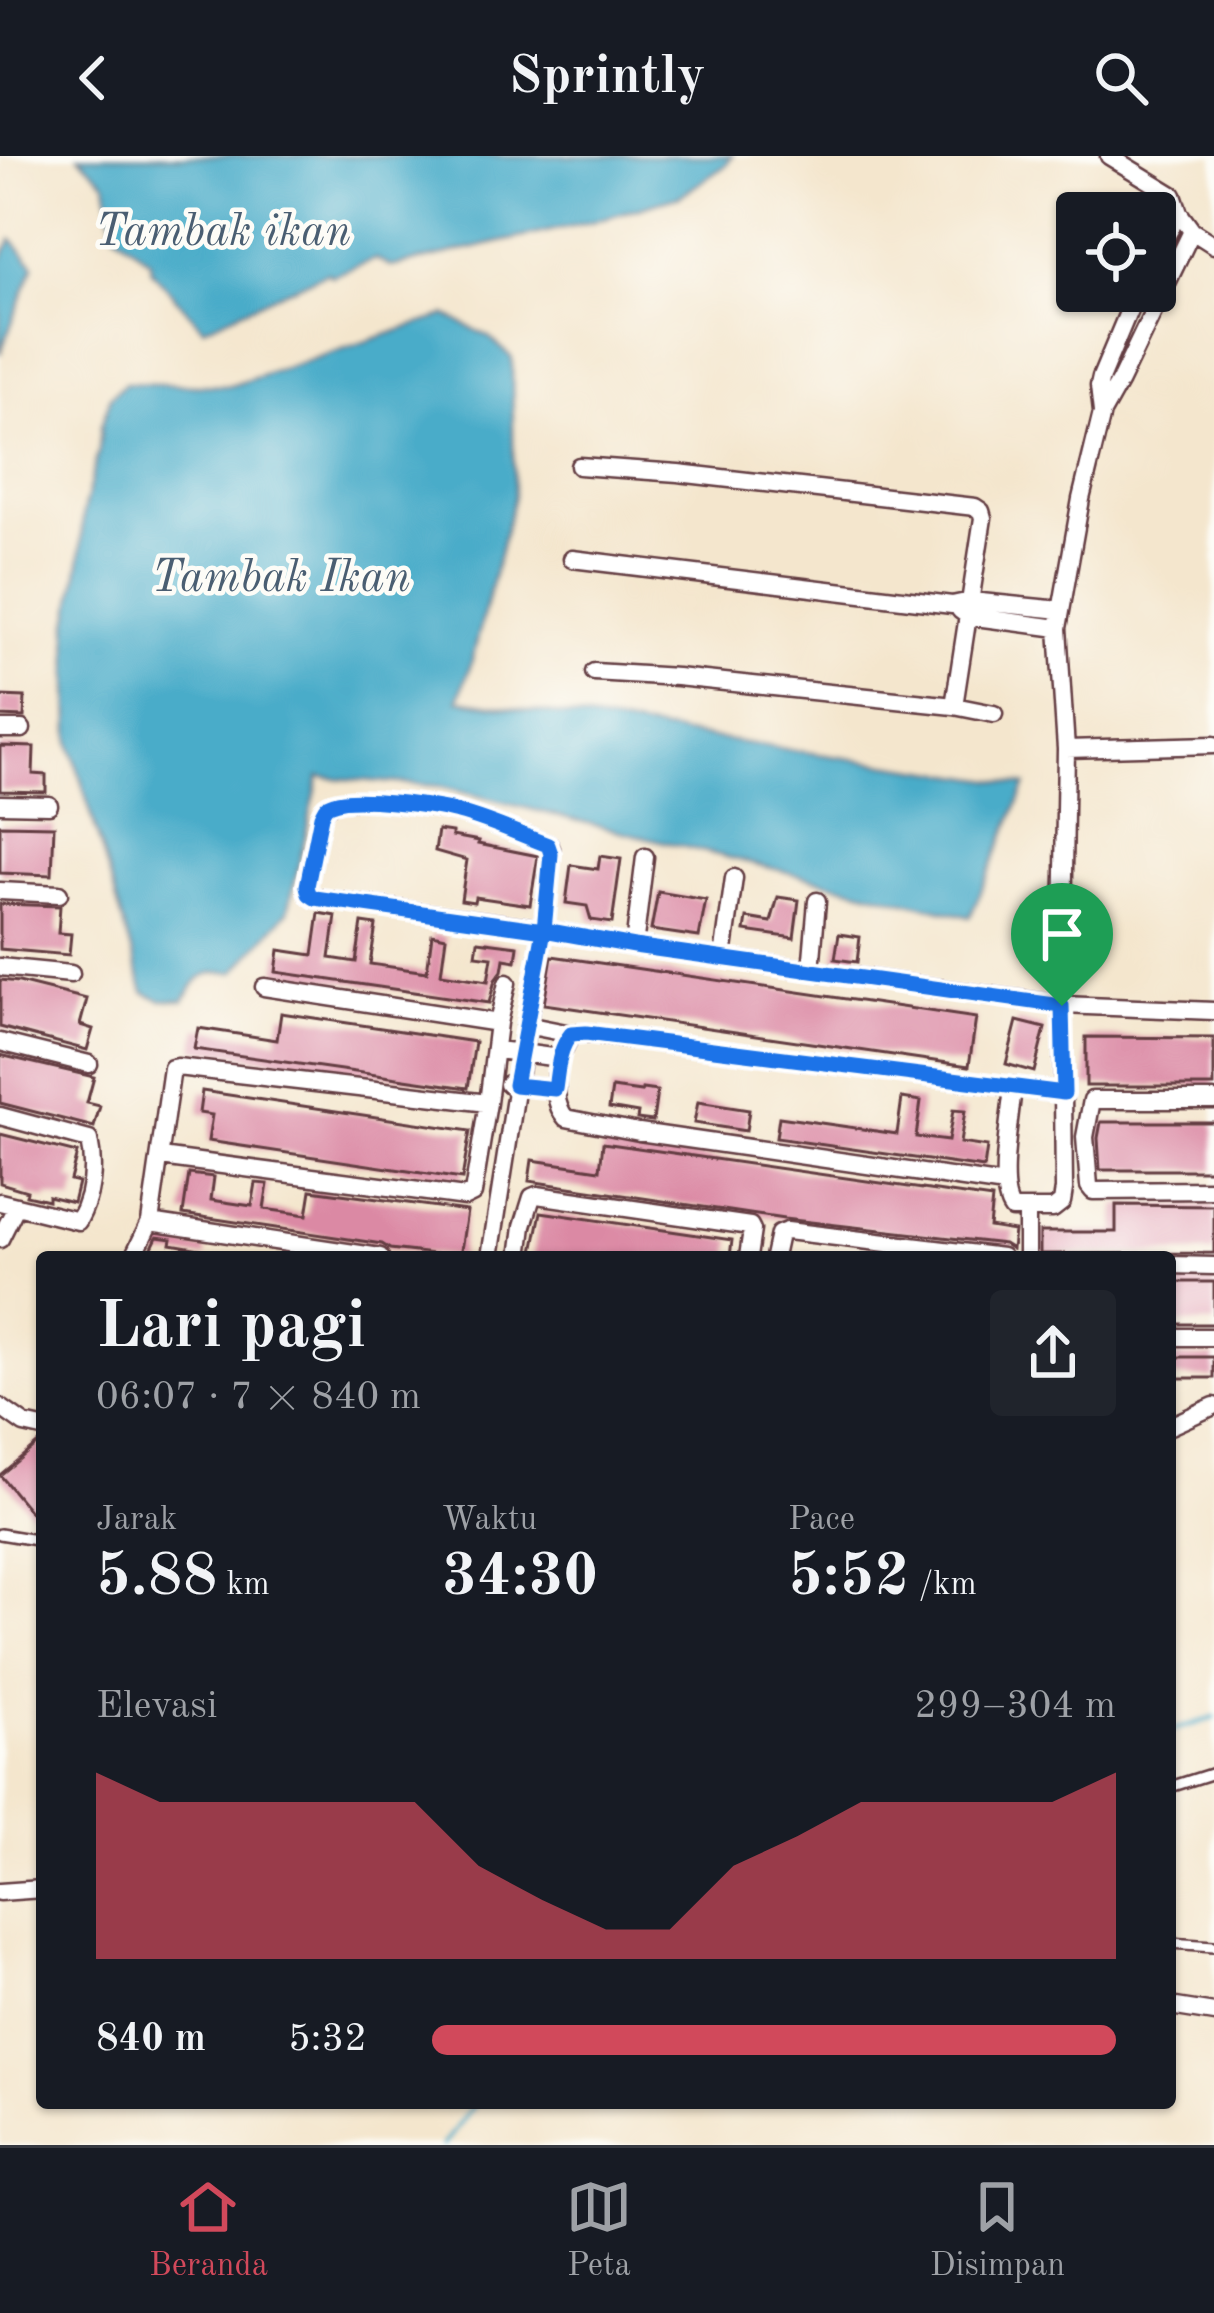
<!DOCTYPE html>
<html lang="id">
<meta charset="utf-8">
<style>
:root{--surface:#171b24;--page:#20242c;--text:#f1f3f6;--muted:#9ea1a6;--line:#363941;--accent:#d1495b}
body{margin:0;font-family:"Old Standard TT",serif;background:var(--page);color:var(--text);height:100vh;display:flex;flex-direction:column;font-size:45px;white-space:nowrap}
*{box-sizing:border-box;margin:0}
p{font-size:39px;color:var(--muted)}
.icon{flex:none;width:66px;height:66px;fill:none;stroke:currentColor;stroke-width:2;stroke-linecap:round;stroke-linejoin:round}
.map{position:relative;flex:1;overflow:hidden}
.side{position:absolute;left:36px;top:1095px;width:1140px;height:858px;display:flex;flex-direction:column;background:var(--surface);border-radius:12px;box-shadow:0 3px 9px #0004}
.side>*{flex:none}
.buttons{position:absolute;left:1056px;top:36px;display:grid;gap:24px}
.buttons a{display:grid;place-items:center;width:120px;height:120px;border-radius:12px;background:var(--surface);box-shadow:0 3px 9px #0004;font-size:60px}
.pin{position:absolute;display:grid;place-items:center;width:102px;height:102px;color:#fff;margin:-123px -51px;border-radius:50% 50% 50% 0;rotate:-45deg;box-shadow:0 0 12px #0007}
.pin .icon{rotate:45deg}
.round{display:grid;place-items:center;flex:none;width:126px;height:126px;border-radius:12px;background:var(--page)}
.headline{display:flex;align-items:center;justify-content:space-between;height:204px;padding:0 60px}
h1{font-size:66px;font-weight:700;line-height:90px}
.figures{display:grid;grid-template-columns:repeat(3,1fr);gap:18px;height:204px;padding:12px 60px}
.figures div{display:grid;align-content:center}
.figures b{font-size:60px;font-weight:700}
.figures small{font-size:33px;font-weight:400}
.figures p{font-size:33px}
.chart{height:336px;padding:24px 60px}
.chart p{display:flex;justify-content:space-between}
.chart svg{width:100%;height:216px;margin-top:12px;fill:var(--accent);opacity:.7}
ul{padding:0 60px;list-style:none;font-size:39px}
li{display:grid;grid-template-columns:192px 144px 1fr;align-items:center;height:90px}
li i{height:30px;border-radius:15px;background:var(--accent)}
header{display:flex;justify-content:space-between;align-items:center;height:156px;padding:0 60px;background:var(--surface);font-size:54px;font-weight:700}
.dock{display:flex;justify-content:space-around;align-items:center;height:168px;border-top:3px solid var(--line);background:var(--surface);font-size:33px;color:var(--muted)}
.dock a{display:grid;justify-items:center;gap:6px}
.dock .active{color:var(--accent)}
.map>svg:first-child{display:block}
.water{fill:#49acc9;stroke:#4a667a;stroke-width:3}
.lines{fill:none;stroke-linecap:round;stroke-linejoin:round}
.stream{stroke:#49acc9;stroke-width:4.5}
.building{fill:#db89a4}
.service-casing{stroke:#643d43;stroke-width:14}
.minor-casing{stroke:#643d43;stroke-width:21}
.service{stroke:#fff;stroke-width:9}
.minor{stroke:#fff;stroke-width:16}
.route-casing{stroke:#fff;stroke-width:24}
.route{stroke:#1a73e8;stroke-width:15}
.labels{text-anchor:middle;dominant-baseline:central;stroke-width:9;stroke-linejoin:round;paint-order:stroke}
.water-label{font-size:45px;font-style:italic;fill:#4a5e72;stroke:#fdfcf7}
</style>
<header><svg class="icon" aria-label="back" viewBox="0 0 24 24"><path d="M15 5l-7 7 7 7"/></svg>Sprintly<svg class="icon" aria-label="search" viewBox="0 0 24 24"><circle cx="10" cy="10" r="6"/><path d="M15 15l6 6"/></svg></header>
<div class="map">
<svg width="1214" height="1989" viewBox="0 0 1214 1989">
<rect width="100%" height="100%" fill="#fdfcf7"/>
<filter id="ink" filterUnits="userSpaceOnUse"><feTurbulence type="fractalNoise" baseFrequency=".00833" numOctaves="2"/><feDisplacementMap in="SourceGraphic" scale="24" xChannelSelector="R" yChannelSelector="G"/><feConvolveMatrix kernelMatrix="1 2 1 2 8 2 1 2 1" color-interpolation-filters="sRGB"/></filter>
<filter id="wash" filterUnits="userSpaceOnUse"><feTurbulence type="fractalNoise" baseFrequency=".004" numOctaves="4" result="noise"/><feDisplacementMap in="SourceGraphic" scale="48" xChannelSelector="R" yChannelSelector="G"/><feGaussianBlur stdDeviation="2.7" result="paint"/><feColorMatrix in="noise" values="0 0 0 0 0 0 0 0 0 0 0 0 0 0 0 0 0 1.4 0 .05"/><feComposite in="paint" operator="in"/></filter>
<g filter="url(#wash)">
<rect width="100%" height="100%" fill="#f4e6cd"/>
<!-- water -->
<path class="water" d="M79 0H732L725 10 680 40 590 66 391 111 376 103 331 120 328 116 203 172 151 114 150 105 114 76 106 27Z
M12 83 34 109 0 198V106Z
M446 159 489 181 512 202 514 340 471 508 458 544 1026 629 970 761 437 630 319 621 288 755 235 816C205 816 199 817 184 844H160L144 836 70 587 68 472 80 406 83 357 99 293 101 270 111 240 125 227 230 230Z"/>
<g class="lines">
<!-- stream -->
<path class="stream" d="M1170 1575 1214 1562
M443 1989 475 1947"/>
</g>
<g id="blocks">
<!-- building -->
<path class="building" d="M0 540 25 541 24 561 0 560Z
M0 590 34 591 33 618 46 619V636L0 635Z
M0 669 54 670 52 719 0 717Z
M438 674 452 676V680L479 685 478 688 538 700 530 749 475 741 474 746 461 744 467 704 435 695Z
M600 700 621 703 612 767 591 764 587 750 566 747 571 709 598 713Z
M658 736 706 744 699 781 651 774Z
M778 741 799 744 794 782 745 775 747 762 771 766Z
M0 748 60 750 58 777 71 778 69 799 0 793Z
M319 757 336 760 330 802 356 806 362 767 376 769 370 808 427 816 432 778 446 781 441 818 488 825 492 801 476 799 478 785 518 790 516 805 504 803 502 815 495 824 489 847 276 816 279 794 313 799Z
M839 778 860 781 857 806 835 803Z
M552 800 976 862 969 910 544 848Z
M0 824 19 826 87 843 80 869 93 873 87 894 0 871Z
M281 857 475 886 468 932 194 893 198 872 277 884Z
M1017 865 1045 872 1034 916 1006 908Z
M1086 881 1214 882V930H1086Z
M0 899 94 921 87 947 100 950 94 971 0 947Z
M612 932 641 936 642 933 657 935 653 965 637 963 638 957 609 952Z
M202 935 470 975 462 1023 208 985 212 959 199 957Z
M902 942 921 945 916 981 948 985 953 954 965 955 960 987 987 991 984 1012 776 982 779 961 897 978Z
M698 946 749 954 746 975 694 967Z
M1101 966H1214V1014H1100L1098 982Z
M0 978 77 997 70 1024 78 1026 73 1046 48 1040V1044L26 1039 27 1035 0 1027Z
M603 987 992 1043 989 1071 1014 1075 1012 1093 1004 1088 784 1063 529 1025 532 1004 600 1014Z
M189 1018 214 1021 211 1044 252 1050 256 1027 268 1028 264 1053 307 1059 311 1034 467 1055 460 1101 390 1093 382 1088 183 1058Z
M1116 1049 1214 1050V1097L1040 1098V1076H1116Z
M541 1056 732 1084 730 1101H532Z
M157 1081 172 1083 171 1088 206 1094V1101L148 1100Z
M1170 1126H1214V1168H1170Z
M1170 1201H1214V1222H1170Z
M42 1284V1348L31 1357 0 1319Z"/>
</g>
</g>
<g filter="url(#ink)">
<use href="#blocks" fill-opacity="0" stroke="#643d43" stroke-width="3"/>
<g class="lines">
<!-- service casing -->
<g class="service-casing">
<path id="service" d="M0 1378 42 1385
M1170 1631 1214 1617
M1170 1787 1214 1790"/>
</g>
<!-- minor casing -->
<g class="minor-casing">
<path id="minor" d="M1109 0 1173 39 1179 57 1192 75 1214 89
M1155 101 1179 57
M1102 256 1099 230 1101 221 1137 135
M579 310 678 317 975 351 981 355 983 362 954 550 677 521 594 516
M572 403 952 449 971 445 1061 454
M960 454 968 460 1058 472
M954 550 994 558
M0 573H22
M1066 593 1214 589
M0 648 49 649
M0 735 59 738
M634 790 645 701
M723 801 734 722
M0 811 71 818
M811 814 817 745
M498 867 507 827
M526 869 571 878
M0 886 89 908
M496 894 522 897 544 774 551 693 549 689C519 678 489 664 458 656 435 650 354 639 334 647 325 650 325 652 321 660L307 730 309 738 315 742 529 771 634 790 1062 849 1214 855
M559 902C557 922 551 946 566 962L639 976 1005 1029
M508 928 555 933
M1013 930C1011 960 996 1031 1012 1053H1053L1062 1046 1064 1033 1062 838 1066 593 1058 472 1081 343 1102 257 1120 225 1192 75
M1214 944H1092L1085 981 1089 1030 1093 1035 1214 1034
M0 960 89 984C95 1011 92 1040 78 1065L0 1046
M161 1001 465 1041 473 1037 488 947 498 867 264 831
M150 1066 380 1101
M0 1083 16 1051
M133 1101 150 1066 172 912 177 911 488 947
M490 1101 522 897 559 902 571 878 586 877 1063 937
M519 1101 523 1070 532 1041 537 1039 750 1070 752 1074 748 1101
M774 1101 779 1078 787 1075 1002 1101
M1027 1101V1054
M1170 1109 1214 1110
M1170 1181H1214
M0 1251 24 1268 42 1272
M1170 1270 1214 1250
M0 1736 42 1733
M1170 1850 1214 1857"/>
</g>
<!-- service -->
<use href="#service" class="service"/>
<!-- minor -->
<use href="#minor" class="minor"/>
</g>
</g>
<g class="lines" filter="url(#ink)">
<!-- route casing -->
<g class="route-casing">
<path id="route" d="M1062 850 634 790 544 774 551 698 548 689C519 678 489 664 458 656 435 650 355 639 334 647 324 650 325 652 321 660L307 730 309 738 315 742 544 774 515 929 555 933C558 914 558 894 571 878L586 877 1064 937 1062 850"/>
</g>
<!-- route -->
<use href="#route" class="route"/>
</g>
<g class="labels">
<!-- water labels -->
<g class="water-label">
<text x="223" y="77">Tambak ikan</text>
<text x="281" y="423">Tambak Ikan</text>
</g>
</g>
</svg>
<div class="buttons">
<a><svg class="icon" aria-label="locate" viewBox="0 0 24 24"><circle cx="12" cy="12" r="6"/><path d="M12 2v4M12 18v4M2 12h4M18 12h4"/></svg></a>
</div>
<div class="pin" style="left:1062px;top:850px;background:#1e9e55"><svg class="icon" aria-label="arrive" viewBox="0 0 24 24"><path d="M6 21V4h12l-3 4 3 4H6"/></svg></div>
<section class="side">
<div class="headline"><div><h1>Lari pagi</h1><p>06:07 · 7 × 840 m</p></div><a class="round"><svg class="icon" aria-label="share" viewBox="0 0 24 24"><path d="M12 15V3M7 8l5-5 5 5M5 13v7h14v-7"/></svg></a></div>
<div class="figures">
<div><p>Jarak</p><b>5.88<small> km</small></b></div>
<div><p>Waktu</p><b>34:30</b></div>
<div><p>Pace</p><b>5:52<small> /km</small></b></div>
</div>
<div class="chart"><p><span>Elevasi</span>299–304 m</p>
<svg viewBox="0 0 160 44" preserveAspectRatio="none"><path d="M0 44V6L10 12L20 12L30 12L40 12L50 12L60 25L70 32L80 38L90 38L100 25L110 19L120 12L130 12L140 12L150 12L160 6V44z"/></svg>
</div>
<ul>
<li><b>840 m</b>5:32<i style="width:100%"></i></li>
</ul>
</section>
</div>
<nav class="dock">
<a class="active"><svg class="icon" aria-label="home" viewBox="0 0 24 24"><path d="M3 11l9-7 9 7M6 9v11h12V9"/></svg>Beranda</a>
<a><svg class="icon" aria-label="map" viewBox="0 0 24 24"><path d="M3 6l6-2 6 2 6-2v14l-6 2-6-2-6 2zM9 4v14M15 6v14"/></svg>Peta</a>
<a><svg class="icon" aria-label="saved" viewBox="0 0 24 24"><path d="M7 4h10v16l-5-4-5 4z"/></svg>Disimpan</a>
</nav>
